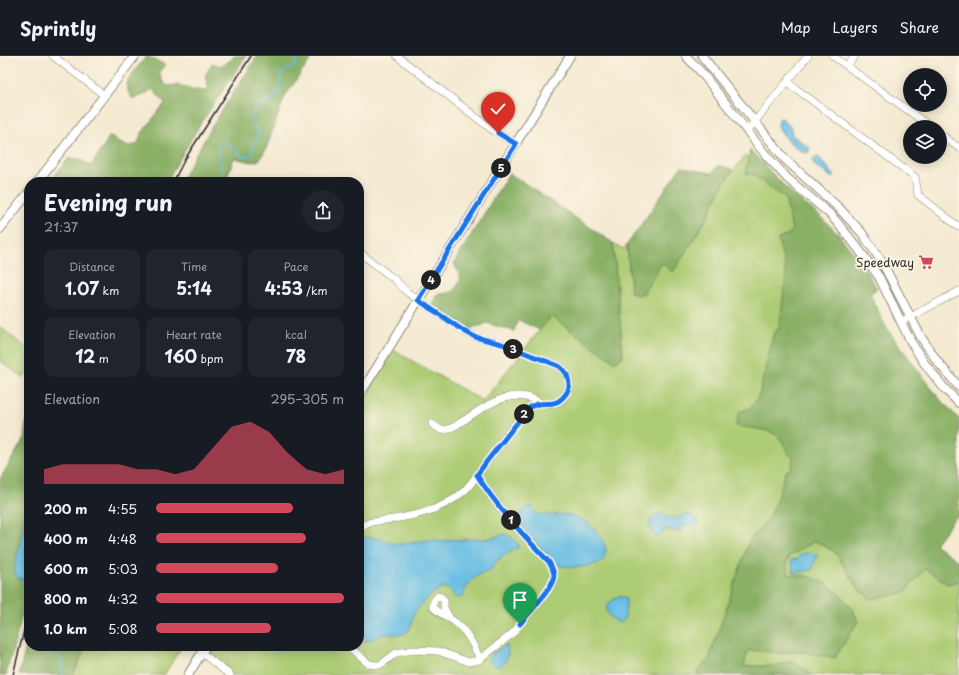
<!DOCTYPE html>
<meta charset="utf-8">
<style>
:root{--surface:#171b24;--page:#20242c;--text:#f1f3f6;--muted:#9ea1a6;--line:#363941;--accent:#d1495b}
body{margin:0;font-family:"Playpen Sans",sans-serif;background:var(--page);color:var(--text);height:100vh;display:flex;flex-direction:column;font-size:15px;white-space:nowrap}
*{box-sizing:border-box;margin:0}
p{font-size:13px;color:var(--muted)}
.icon{flex:none;width:22px;height:22px;fill:none;stroke:currentColor;stroke-width:2;stroke-linecap:round;stroke-linejoin:round}
.map{position:relative;flex:1;overflow:hidden}
.drawer{position:absolute;left:24px;top:121px;width:340px;height:474px;display:flex;flex-direction:column;background:var(--surface);border-radius:16px;box-shadow:0 2px 10px #0003}
.drawer>*{flex:none}
.controls{position:absolute;left:903px;top:12px;display:grid;gap:8px}
.controls a{display:grid;place-items:center;width:44px;height:44px;border-radius:50%;background:var(--surface);box-shadow:0 2px 10px #0003;font-size:20px}
.pin{position:absolute;display:grid;place-items:center;width:34px;height:34px;color:#fff;margin:-41px -17px;border-radius:50% 50% 50% 0;rotate:-45deg;box-shadow:0 0 4px #0007}
.pin .icon{rotate:45deg}
.km{position:absolute;width:20px;height:20px;margin:-10px;border-radius:50%;background:#222;color:#fff;font-size:11px;line-height:20px;text-align:center}
.round{display:grid;place-items:center;flex:none;width:42px;height:42px;border-radius:21px;background:var(--page)}
.head{display:flex;align-items:center;justify-content:space-between;height:68px;padding:0 20px}
h1{font-size:22px;font-weight:700;line-height:30px}
.stats{display:grid;grid-template-columns:repeat(3,1fr);gap:6px;height:68px;padding:4px 20px}
.stats div{display:grid;align-content:center;border-radius:10px;background:var(--page);text-align:center}
.stats b{font-size:17px;font-weight:700}
.stats small{font-size:11px;font-weight:400}
.stats p{font-size:11px}
.chart{height:112px;padding:8px 20px}
.chart p{display:flex;justify-content:space-between}
.chart svg{width:100%;height:72px;margin-top:4px;fill:var(--accent);opacity:.7}
ul{padding:0 20px;list-style:none;font-size:13px}
li{display:grid;grid-template-columns:64px 48px 1fr;align-items:center;height:30px}
li i{height:10px;border-radius:5px;background:var(--accent)}
header{display:flex;align-items:center;gap:24px;box-sizing:border-box;height:56px;padding:0 20px;background:var(--surface);border-bottom:1px solid var(--line)}
header strong{font-size:19px}
nav{display:flex;gap:22px;margin-inline-start:auto;font-size:14px}
.map>svg:first-child{display:block}
.green{fill:#adcc74;stroke:#6c7c50}
.forest{fill:#8ab066;stroke:#5a6e48}
.water{fill:#66bde3;stroke:#487487}
.lines{fill:none;stroke-linecap:round;stroke-linejoin:round}
.stream{stroke:#66bde3;stroke-width:1.5}
.minor-casing{stroke:#908a7e;stroke-width:8}
.major-casing{stroke:#908a7e;stroke-width:10}
.minor{stroke:#fff;stroke-width:7}
.major{stroke:#fff;stroke-width:8}
.rail{stroke:#2b2b2b;stroke-width:1.5}
.route-casing{stroke:#fff;stroke-width:8}
.route{stroke:#1a73e8;stroke-width:5}
.labels{text-anchor:middle;dominant-baseline:central;stroke-width:3.5;stroke-linejoin:round;paint-order:stroke}
.poi-label{font-size:12px;fill:#2b2b2b;stroke:#fcf5e5;text-anchor:end}
</style>
<header>
<strong>Sprintly</strong>
<nav><a>Map</a><a>Layers</a><a>Share</a></nav>
</header>
<div class="map">
<svg width="959" height="619" viewBox="0 0 959 619">
<rect width="100%" height="100%" fill="#fcf5e5"/>
<filter id="ink" filterUnits="userSpaceOnUse"><feTurbulence type="fractalNoise" baseFrequency=".025" numOctaves="2"/><feDisplacementMap in="SourceGraphic" scale="8" xChannelSelector="R" yChannelSelector="G"/><feConvolveMatrix kernelMatrix="1 2 1 2 8 2 1 2 1" color-interpolation-filters="sRGB"/></filter>
<filter id="wash" filterUnits="userSpaceOnUse"><feTurbulence type="fractalNoise" baseFrequency=".012" numOctaves="4" result="noise"/><feDisplacementMap in="SourceGraphic" scale="16" xChannelSelector="R" yChannelSelector="G"/><feGaussianBlur stdDeviation="0.9" result="paint"/><feColorMatrix in="noise" values="0 0 0 0 0 0 0 0 0 0 0 0 0 0 0 0 0 1.4 0 .05"/><feComposite in="paint" operator="in"/></filter>
<g filter="url(#wash)">
<rect width="100%" height="100%" fill="#f4ead1"/>
<!-- green -->
<path class="green" d="M745 100 801 145 805 360 758 582 779 597 801 596 835 602 858 565 852 551 806 520 789 519 787 509 788 501C797 495 807 491 815 484L835 496 845 510 904 537 925 512 948 528 959 525V617L958 619H230L208 596 212 590H359V350L393 294 483 345 551 260 623 301 613 187 623 193 627 189 631 236 662 206 673 216 707 162 723 128Z
M0 271 29 294V320L23 318 24 322 0 305Z
M86 590H182L164 619H73Z"/>
<!-- forest -->
<path class="forest" d="M147 0 165 9 159 16 161 23 167 30 177 29 202 35 209 33 205 20 212 7 221 10 231 4 234 0H246L199 70 166 126H50L69 102 80 103 91 110 110 80 125 90 137 89 142 77 165 47 152 33 144 39 133 43C130 39 126 33 127 28 128 21 142 6 147 0Z
M257 0H313L285 40 265 95 259 104 252 106 234 102 225 126H180L213 69Z
M750 94 789 135 820 160 837 177 853 196 877 232 870 238 887 273 938 341 959 363V459L953 464 935 488 959 506V525L948 528 925 513 904 537 871 543 859 534 835 496 815 485C806 491 797 495 788 501L787 509 789 519C794 519 799 519 805 520 830 524 848 544 858 565L835 602 801 596 779 597 748 594 744 610H774L792 605 812 619H697L703 608 709 603 749 485 768 463 773 454 786 415 792 411 793 402C784 394 787 392 781 384 772 371 750 373 736 370L739 356C751 353 753 350 759 339L774 276 779 273 786 221 784 207 778 183 788 179 792 174 785 142 752 118H746L747 109Z
M719 109 733 114 723 128 707 162 673 216 662 207 643 238 636 239 631 236 627 189 681 111 711 117Z
M509 117 613 187 623 301 615 306 551 260 540 274 518 264 514 275 487 267 470 274 432 249 437 238C451 238 454 236 461 223L454 207Z
M29 359V452L25 463 27 523 29 519V533L6 619H0V423L24 383 26 367Z
M29 579V590H86L73 619H19Z"/>
<!-- water -->
<path class="water" d="M782 62 791 72 792 79 810 92 808 97C799 98 779 77 778 69L779 63Z
M816 100H818L835 120 834 121H831L814 109 813 104Z
M529 450H531C535 465 561 456 570 459 572 459 574 461 576 462 580 463 578 460 582 463 590 468 605 483 606 494 606 496 604 500 604 503 596 512 570 513 559 509 551 502 521 473 519 465 518 459 524 452 529 450Z
M29 452V519L27 523H19L14 514 25 463Z
M661 457C677 468 677 457 691 459L698 465V469L695 472 691 469H686L678 476 667 473 661 479 657 481 651 475 649 468 654 460Z
M506 478 518 487V492C508 497 495 503 491 514 482 515 470 524 466 532 464 535 465 538 463 541L456 542C452 538 450 532 445 532 437 531 416 552 413 560 411 565 412 573 407 576 401 580 395 578 389 578 385 578 380 579 376 581 375 581 372 584 371 584 368 586 363 584 359 584V485C369 475 388 488 400 488 410 488 418 485 428 484 433 483 438 485 443 485 450 484 454 482 461 485L464 483H486Z
M810 496 817 499 812 514 794 517 791 504 797 503 800 499Z
M620 540 626 542V554L625 555V562L619 567 610 561 606 553C607 548 615 541 620 540Z
M507 589C509 598 508 605 500 611L494 609 488 605 493 596Z"/>
<g class="lines">
<!-- stream -->
<path class="stream" d="M221 126C227 112 213 99 220 86H226L241 99 247 101C256 96 252 95 254 87 254 84 258 82 259 79L258 75 251 67 254 51 257 48 273 43 280 33 281 17 295 10 297 0
M61 590 60 601 63 619"/>
</g>
</g>
<g filter="url(#ink)">
<g class="lines">
<!-- minor casing -->
<g class="minor-casing">
<path id="minor" d="M53 0 104 39
M397 0 490 72 516 88
M833 0 931 71
M847 10 855 0
M787 26 915 121 918 139 959 171
M748 74 808 0
M940 78 959 92
M359 196 394 223 407 236 418 244 464 275 475 281 502 288 559 310C566 315 568 319 569 328 570 336 561 347 553 348 542 349 538 345 529 352 514 369 500 387 487 405 479 416 473 427 463 436 438 458 402 462 371 466L364 469 359 472
M901 266 959 235
M432 368 441 374C451 374 458 368 466 363 487 348 515 330 540 347
M449 561 444 552V544L441 541 438 540C435 543 432 547 433 551 434 555 452 563 456 567 462 572 468 579 472 587 475 592 477 598 481 603
M348 590 369 608 375 609H380L396 597 413 594 438 595 469 606 479 604 513 577 549 533 554 520 553 513 549 506C523 479 497 451 477 419
M202 597 230 619"/>
</g>
<!-- major casing -->
<g class="major-casing">
<path id="major" d="M686 0 702 17 765 98 787 122 831 159 857 191 879 221 911 286 925 308 944 332 959 347
M702 0 785 103 839 152 862 177 882 206 921 281 937 305 959 331
M37 126 135 0
M0 173 29 136
M359 340 570 0
M188 619 206 590"/>
</g>
<!-- minor -->
<use href="#minor" class="minor"/>
<!-- major -->
<use href="#major" class="major"/>
<!-- rail -->
<path class="rail" d="M173 126 185 103 251 0
M13 619 29 554"/>
</g>
</g>
<g class="lines" filter="url(#ink)">
<!-- route casing -->
<g class="route-casing">
<path id="route" d="M498 77 516 88 418 244 464 275 475 281 502 288 559 310C566 315 568 319 569 328 569 332 568 336 565 339 554 354 542 342 529 352L487 405 477 419C497 451 523 479 549 506 551 510 554 515 554 520 553 533 528 557 520 568"/>
</g>
<!-- route -->
<use href="#route" class="route"/>
</g>
<!-- icons -->
<defs>
<g id="supermarket-bare" transform="scale(1.2)"><path d="M-6-5.5h2.5l.6 2H6L4.5 2H-2.5L-4.4-4H-6ZM-1.5 3.2a1.3 1.3 0 1 0 .1 0ZM3 3.2a1.3 1.3 0 1 0 .1 0Z" fill="#d1495b" stroke="#fcf5e5" stroke-width="2.5" paint-order="stroke"/></g>
</defs>
<g fill-rule="evenodd">
<use href="#supermarket-bare" x="926" y="206"/>
</g>
<g class="labels">
<!-- poi labels -->
<g class="poi-label">
<text x="914" y="206">Speedway</text>
</g>
</g>
</svg>
<div class="controls">
<a><svg class="icon" aria-label="locate" viewBox="0 0 24 24"><circle cx="12" cy="12" r="6"/><path d="M12 2v4M12 18v4M2 12h4M18 12h4"/></svg></a>
<a><svg class="icon" aria-label="layers" viewBox="0 0 24 24"><path d="M12 4l9 5-9 5-9-5zM3 14l9 5 9-5"/></svg></a>
</div>
<div class="pin" style="left:520px;top:568px;background:#1e9e55"><svg class="icon" aria-label="arrive" viewBox="0 0 24 24"><path d="M6 21V4h12l-3 4 3 4H6"/></svg></div>
<div class="pin" style="left:498px;top:77px;background:#d93025"><svg class="icon" aria-label="check" viewBox="0 0 24 24"><path d="M5 12l5 5 9-10"/></svg></div>
<b class="km" style="left:511px;top:464px">1</b>
<b class="km" style="left:524px;top:358px">2</b>
<b class="km" style="left:513px;top:293px">3</b>
<b class="km" style="left:431px;top:224px">4</b>
<b class="km" style="left:501px;top:112px">5</b>
<section class="drawer">
<div class="head"><div><h1>Evening run</h1><p>21:37</p></div><a class="round"><svg class="icon" aria-label="share" viewBox="0 0 24 24"><path d="M12 15V3M7 8l5-5 5 5M5 13v7h14v-7"/></svg></a></div>
<div class="stats">
<div><p>Distance</p><b>1.07<small> km</small></b></div>
<div><p>Time</p><b>5:14</b></div>
<div><p>Pace</p><b>4:53<small> /km</small></b></div>
</div>
<div class="stats">
<div><p>Elevation</p><b>12<small> m</small></b></div>
<div><p>Heart rate</p><b>160<small> bpm</small></b></div>
<div><p>kcal</p><b>78</b></div>
</div>
<div class="chart"><p><span>Elevation</span>295–305 m</p>
<svg viewBox="0 0 160 44" preserveAspectRatio="none"><path d="M0 44V35L10 32L20 32L30 32L40 32L50 35L60 35L70 38L80 35L90 22L100 9L110 6L120 12L130 25L140 35L150 38L160 35V44z"/></svg>
</div>
<ul>
<li><b>200 m</b>4:55<i style="width:73%"></i></li>
<li><b>400 m</b>4:48<i style="width:80%"></i></li>
<li><b>600 m</b>5:03<i style="width:65%"></i></li>
<li><b>800 m</b>4:32<i style="width:100%"></i></li>
<li><b>1.0 km</b>5:08<i style="width:61%"></i></li>
</ul>
</section>
</div>
